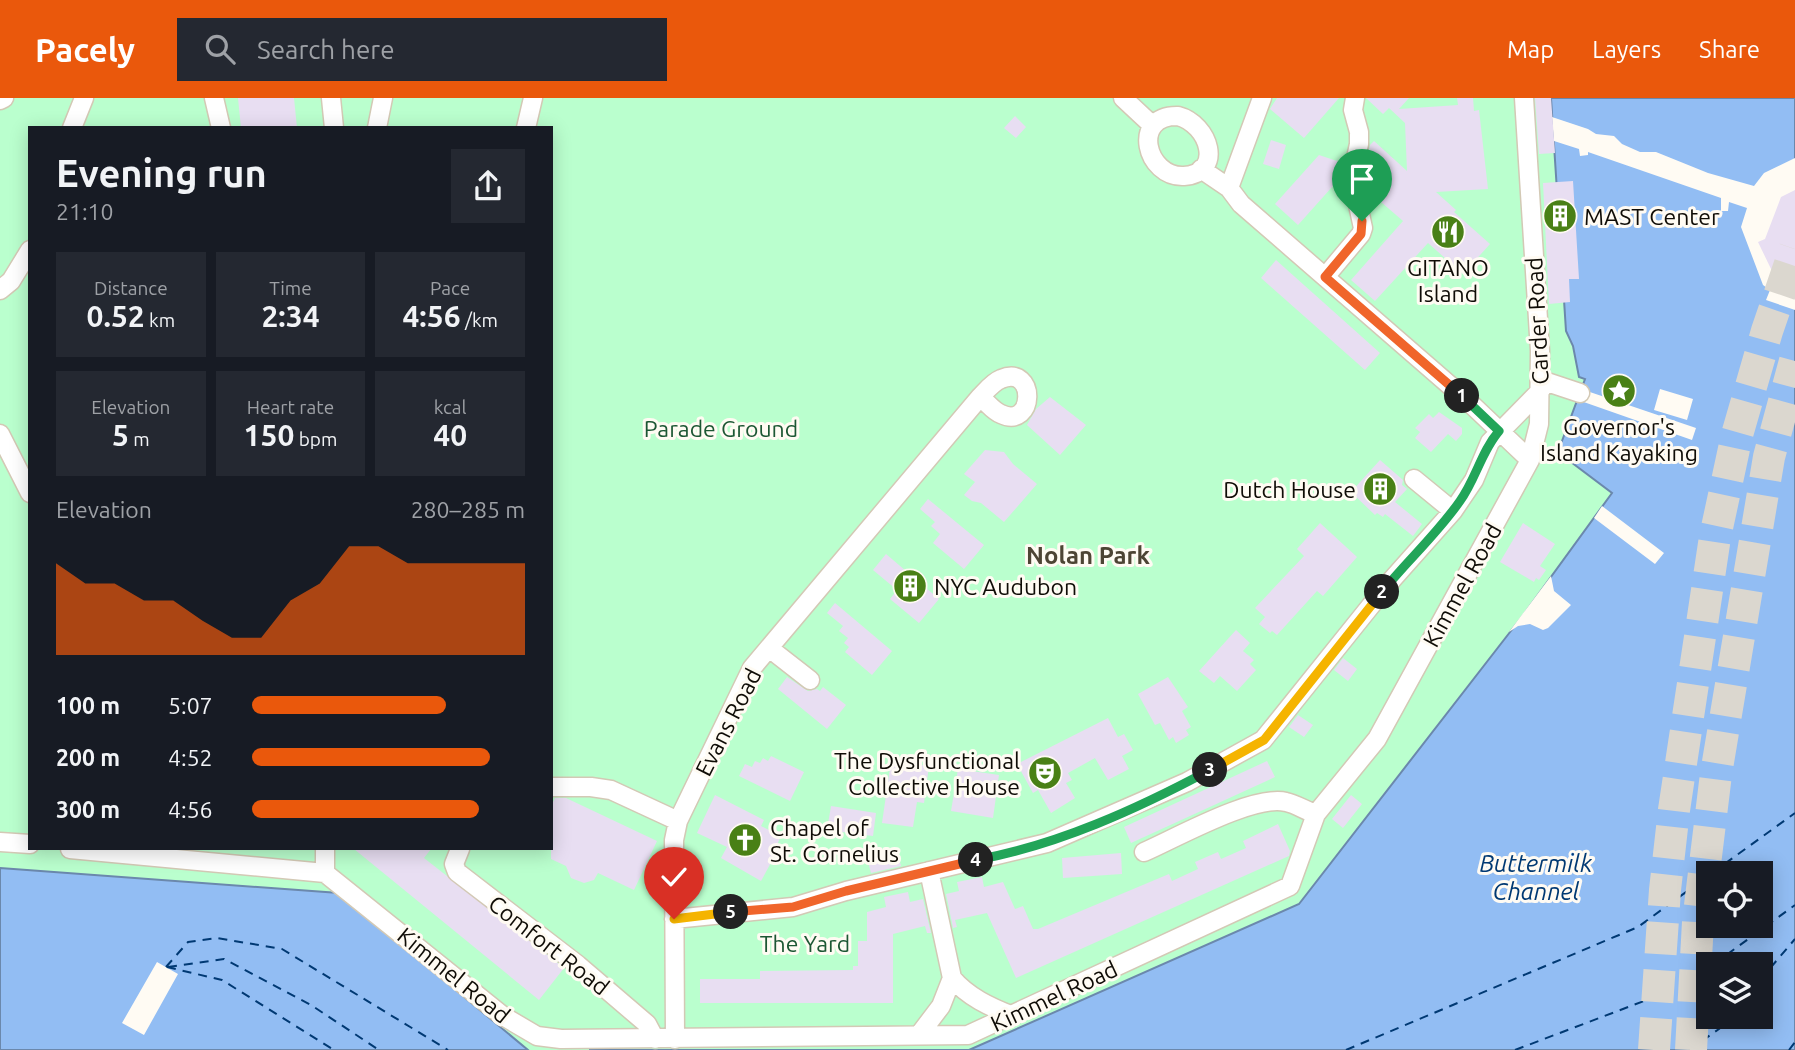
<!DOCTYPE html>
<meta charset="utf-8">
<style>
:root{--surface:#171b24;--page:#242831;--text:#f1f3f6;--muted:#9ea1a6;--accent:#ea580c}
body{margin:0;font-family:Ubuntu,sans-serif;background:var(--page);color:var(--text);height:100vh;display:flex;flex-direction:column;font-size:26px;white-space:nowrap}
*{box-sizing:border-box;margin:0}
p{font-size:23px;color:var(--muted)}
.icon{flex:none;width:38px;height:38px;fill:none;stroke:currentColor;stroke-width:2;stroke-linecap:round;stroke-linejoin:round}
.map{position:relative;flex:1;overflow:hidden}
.drawer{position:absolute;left:28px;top:28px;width:525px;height:724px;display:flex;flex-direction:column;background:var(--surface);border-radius:0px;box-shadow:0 4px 18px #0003}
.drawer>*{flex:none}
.tools{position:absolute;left:1696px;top:763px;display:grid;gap:14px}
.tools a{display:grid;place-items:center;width:77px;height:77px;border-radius:0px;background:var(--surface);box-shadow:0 4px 18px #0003;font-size:35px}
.pin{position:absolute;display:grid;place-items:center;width:60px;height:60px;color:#fff;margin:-72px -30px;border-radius:50% 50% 50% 0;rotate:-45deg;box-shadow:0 0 7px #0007}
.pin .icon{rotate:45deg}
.km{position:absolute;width:35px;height:35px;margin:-18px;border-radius:50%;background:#222;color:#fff;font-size:19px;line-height:35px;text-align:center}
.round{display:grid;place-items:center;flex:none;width:74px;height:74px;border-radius:0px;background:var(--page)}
.head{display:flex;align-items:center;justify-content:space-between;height:119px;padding:0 28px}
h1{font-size:38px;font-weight:700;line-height:52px}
.figures{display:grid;grid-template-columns:repeat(3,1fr);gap:10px;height:119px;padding:7px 28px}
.figures div{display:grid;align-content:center;border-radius:0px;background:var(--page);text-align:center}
.figures b{font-size:30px;font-weight:700}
.figures small{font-size:19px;font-weight:400}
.figures p{font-size:19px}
.chart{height:196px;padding:14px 28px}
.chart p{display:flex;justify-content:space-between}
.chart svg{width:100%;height:126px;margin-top:7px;fill:var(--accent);opacity:.7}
ul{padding:0 28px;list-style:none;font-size:23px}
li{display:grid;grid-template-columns:112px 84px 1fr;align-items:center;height:52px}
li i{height:18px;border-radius:9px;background:var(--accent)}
header{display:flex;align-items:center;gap:42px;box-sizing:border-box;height:98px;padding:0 35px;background:var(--accent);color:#fff}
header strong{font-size:33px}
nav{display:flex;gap:38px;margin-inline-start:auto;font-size:24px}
.search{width:490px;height:63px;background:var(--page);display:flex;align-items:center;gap:18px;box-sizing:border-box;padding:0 24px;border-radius:0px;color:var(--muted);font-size:26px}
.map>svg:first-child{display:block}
.green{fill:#baffce;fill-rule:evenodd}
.water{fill:#92bdf3;stroke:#6b88ac;stroke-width:2;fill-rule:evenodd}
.pier{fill:#fffbf3}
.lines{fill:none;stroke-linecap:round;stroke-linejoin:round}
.ferry{stroke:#003973;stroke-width:2;stroke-dasharray:9 7;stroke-linecap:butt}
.building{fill:#e8def2}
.highway-tunnel{stroke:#dbd7cf;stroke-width:32;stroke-dasharray:32 16;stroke-linecap:butt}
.street-casing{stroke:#d3c9b5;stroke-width:21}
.street{stroke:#fff;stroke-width:18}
.split-1-casing{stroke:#fff;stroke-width:14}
.split-2-casing{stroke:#fff;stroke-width:14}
.split-3-casing{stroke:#fff;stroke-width:14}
.split-4-casing{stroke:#fff;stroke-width:14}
.split-5-casing{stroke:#fff;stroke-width:14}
.split-6-casing{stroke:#fff;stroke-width:14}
.split-1{stroke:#f0652b;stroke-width:9}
.split-2{stroke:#22a559;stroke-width:9}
.split-3{stroke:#f5b400;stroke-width:9}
.split-4{stroke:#22a559;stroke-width:9}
.split-5{stroke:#f0652b;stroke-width:9}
.split-6{stroke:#f5b400;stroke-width:9}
.labels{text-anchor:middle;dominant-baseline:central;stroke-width:6;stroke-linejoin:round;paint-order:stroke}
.poi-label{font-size:23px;fill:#0f0c06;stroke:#fffbf3;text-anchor:start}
.street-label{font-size:23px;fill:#0f0c06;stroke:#fffbf3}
.park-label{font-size:23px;fill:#1c5733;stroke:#fffbf3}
.neighbourhood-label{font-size:24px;font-weight:bold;fill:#4d4534;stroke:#fffbf3}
.water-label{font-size:24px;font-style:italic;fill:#003973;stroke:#fffbf3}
</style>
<header>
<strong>Pacely</strong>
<div class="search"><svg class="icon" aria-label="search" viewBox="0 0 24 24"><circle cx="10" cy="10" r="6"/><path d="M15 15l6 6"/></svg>Search here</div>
<nav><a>Map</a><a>Layers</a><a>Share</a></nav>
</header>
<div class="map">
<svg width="1795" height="952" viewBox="0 0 1795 952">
<rect width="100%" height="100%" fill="#fffbf3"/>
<!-- green -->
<path class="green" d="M0 0H1551L1566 233 1585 280 1559 351 1565 355 1563 358 1612 395 1524 516 1299 806 969 952H528L339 795 0 770ZM30 30H551V751H30Z"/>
<!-- water -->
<path class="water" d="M1551 0H1795V952H589H969L1299 806 1524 516 1612 395 1563 358 1565 355 1559 351 1585 281 1579 279 1573 248 1566 233ZM1708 775H1760V828H1708ZM1708 866H1760V919H1708Z
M0 770 339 795 528 952H0Z"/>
<!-- pier -->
<path class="pier" d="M1552 19 1588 31 1596 36 1614 38 1622 46 1640 54H1656L1708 75 1754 88 1764 75 1795 60V212L1766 202 1770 192 1763 187 1741 129 1747 110 1729 104 1728 113H1721V100L1588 54V57L1580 58 1579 51 1554 43Z
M1581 291 1696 330 1692 342 1578 302Z
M1660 291 1693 301 1687 322 1654 312Z
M1602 408 1664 455 1655 466 1594 420Z
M1551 478 1554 493 1571 507 1548 530 1543 532 1530 526 1518 528 1509 534Z
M157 864 178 876 144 937 122 925Z"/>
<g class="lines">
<!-- ferry -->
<path class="ferry" d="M1712 775 1795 715
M1714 866 1795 807
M166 869 188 844 217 840 282 851 448 952
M167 869 222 882 334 952
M168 869 224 861 311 907 379 952
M1760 882 1795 841
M1346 952 1638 829 1708 778
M1515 952 1686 887 1708 871
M1689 952 1719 931 1730 919
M1789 952 1795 944"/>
</g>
<!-- building -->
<path class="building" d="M238 0H294L297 30H241Z
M1277 0H1339L1304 40 1270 11Z
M1366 0H1409L1399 11 1458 7 1457 0H1473L1474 13 1479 12 1488 91 1436 94 1456 112 1454 114 1490 146 1463 176 1428 145 1375 203 1351 182 1403 123 1366 91 1364 79 1370 47 1374 43 1407 73 1405 25 1389 10 1383 16Z
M1535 0H1551L1555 55 1539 56Z
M1015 18 1026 29 1016 40 1004 30Z
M1271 42 1286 47 1279 71 1263 66Z
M1319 57 1343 65 1341 79 1298 127 1275 106Z
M1573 83 1579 181H1569L1570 204 1549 206 1543 85Z
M1795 92V175L1778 170 1772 173 1758 144 1765 141 1781 99Z
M1276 162 1380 255 1365 272 1261 180Z
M1050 299 1086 327 1060 357 1027 327 1036 311Z
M1439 314 1462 330V336L1456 343 1448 336 1431 354 1415 340 1420 334 1415 330 1429 316 1433 320Z
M985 352 1004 354 1013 366 1037 386 1004 424 981 405 972 403 964 397 975 384 964 376Z
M1380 362 1403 382 1402 387 1407 391 1395 404 1422 426 1413 438 1385 416 1383 419 1377 415 1375 417 1351 394Z
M928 401 984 447 964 471 933 445 940 436 931 428 935 424 920 411Z
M1320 425 1357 459 1323 498 1317 493 1277 537 1272 533 1270 535 1259 526 1265 519 1255 510 1304 458 1297 451Z
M1523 425 1555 446 1540 468 1546 472 1539 482 1536 480 1534 484 1500 464Z
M886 456 939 501 919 525 890 501 897 492 873 472Z
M835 505 892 553 872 577 845 554 849 549 844 545 848 540 839 533 843 528 827 515Z
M1236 532 1250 545 1243 553 1254 562 1250 566 1256 572 1237 593 1220 578 1214 585 1199 573Z
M1343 560 1357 571 1348 583 1334 572Z
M787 579 808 593 817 591 820 593 823 589 846 607 827 631 778 591Z
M1168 579 1188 609 1182 613 1191 629 1186 632 1189 637 1176 645 1173 639 1169 642 1160 625 1155 627 1138 596Z
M1298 617 1313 627 1304 639 1289 629Z
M1108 620 1118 639 1124 636 1133 652 1122 658 1129 671 1108 682 1095 660 1068 675 1072 682 1066 685 1075 700 1051 715 1038 692 1033 695 1017 666Z
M771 658 804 674 790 703 739 678 745 666 752 669 755 663 760 665 763 660 768 663Z
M891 663 929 668 924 705 917 704 913 729 882 725Z
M1267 663 1275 679 1131 745 1124 729Z
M958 671 999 677 993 720 951 713Z
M715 697 764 722 761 728 781 738 777 747 780 748 761 783 721 760 727 749 697 735Z
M1351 697 1362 706 1343 730 1332 721Z
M555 700H566L657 743 634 792 598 775 594 782 584 785 571 780 566 768 551 761V708Z
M831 708 876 715 873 738 827 732Z
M1278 726 1290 753 1289 758 1016 880 987 815 955 822 957 829 953 830 946 796 959 793 957 784 982 779 984 789 1003 784 1015 811 1023 808 1033 831H1038L1169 776 1172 783 1198 771 1195 764 1218 754 1221 761 1246 750 1243 743Z
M354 751H431L424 760 564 870 539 902Z
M897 753 901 768 871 775 867 760Z
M1121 755 1122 776 1063 780 1062 760Z
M908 794 910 804 923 801 931 835H927L925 828 893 836V905H700V881H760V873L853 872V868H858V843H867V814L886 809 884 799Z"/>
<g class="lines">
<!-- highway-tunnel -->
<path class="highway-tunnel" d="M1654 952 1665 792 1674 712 1715 439 1737 337 1767 233 1795 151
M1691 952 1698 824 1716 676 1769 359 1795 263"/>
<!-- street casing -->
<g class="street-casing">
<path id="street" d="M214 0 221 30
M331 0 334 30
M1123 0 1153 28
M1262 0 1229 90 1241 106 1469 304 1530 362
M0 2 4 0
M1178 18C1209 26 1225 75 1184 78 1146 80 1130 17 1178 18Z
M72 30 84 0
M377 30 383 0
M526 30 533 0
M1201 71 1229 90
M1325 179 1361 136 1363 130 1352 79 1359 46V34L1353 12 1355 0
M0 192 11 183 30 152
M1541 282 1580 295
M0 336 30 395
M1414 381 1453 413
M769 550 810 582
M551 689H591L611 692 678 723
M0 744 30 746
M70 751 325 775
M460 751 454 766 457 774 578 867 647 926 655 941
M1144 754C1176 740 1254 696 1286 704 1296 706 1306 713 1316 716
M325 775 503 918 537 938 561 941 968 937 1290 788 1316 716 1377 641 1530 362 1539 326 1540 253 1524 0
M325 775V751
M674 821 793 809 846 793 1047 745 1187 684 1263 642 1389 485 1453 413 1474 382 1490 344 1541 292
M952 880C968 899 990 909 1013 918
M919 937 941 908 952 880 929 773
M675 941 674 742 678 723 752 570 980 299C986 293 993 284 1001 281 1037 266 1035 332 1001 316 993 313 987 304 980 299"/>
</g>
<!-- street -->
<use href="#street" class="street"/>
</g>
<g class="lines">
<!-- split-1 casing -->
<g class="split-1-casing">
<path id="split-1" d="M1362 123 1361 136 1325 179 1462 298"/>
</g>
<!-- split-2 casing -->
<g class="split-2-casing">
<path id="split-2" d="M1382 494C1407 463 1437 436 1460 403 1476 381 1481 354 1499 333L1462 298"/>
</g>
<!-- split-3 casing -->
<g class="split-3-casing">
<path id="split-3" d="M1210 672 1264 642 1382 494"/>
</g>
<!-- split-4 casing -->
<g class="split-4-casing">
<path id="split-4" d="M976 762C1058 747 1137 711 1210 672"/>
</g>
<!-- split-5 casing -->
<g class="split-5-casing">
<path id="split-5" d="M731 814 793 809 846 793 976 762"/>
</g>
<!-- split-6 casing -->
<g class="split-6-casing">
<path id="split-6" d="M674 821 731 814"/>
</g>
<!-- split-1 -->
<use href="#split-1" class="split-1"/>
<!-- split-2 -->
<use href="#split-2" class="split-2"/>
<!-- split-3 -->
<use href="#split-3" class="split-3"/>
<!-- split-4 -->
<use href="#split-4" class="split-4"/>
<!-- split-5 -->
<use href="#split-5" class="split-5"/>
<!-- split-6 -->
<use href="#split-6" class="split-6"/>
</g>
<!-- icons -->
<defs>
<g id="building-disc" transform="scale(1.75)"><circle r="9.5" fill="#498016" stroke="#fffbf3"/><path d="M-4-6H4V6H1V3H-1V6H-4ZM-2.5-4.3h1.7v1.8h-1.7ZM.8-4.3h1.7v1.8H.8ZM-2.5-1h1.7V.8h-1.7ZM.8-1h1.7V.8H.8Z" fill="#fff"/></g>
<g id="restaurant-disc" transform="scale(1.75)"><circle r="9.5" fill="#498016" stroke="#fffbf3"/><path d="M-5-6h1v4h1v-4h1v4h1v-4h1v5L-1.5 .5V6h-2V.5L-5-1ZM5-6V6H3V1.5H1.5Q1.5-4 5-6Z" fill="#fff"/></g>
<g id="sight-disc" transform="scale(1.75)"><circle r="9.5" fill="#498016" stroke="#fffbf3"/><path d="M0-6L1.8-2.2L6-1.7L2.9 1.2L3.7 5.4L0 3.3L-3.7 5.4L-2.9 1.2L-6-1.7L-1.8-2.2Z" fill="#fff"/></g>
<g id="theatre-disc" transform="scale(1.75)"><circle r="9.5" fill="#498016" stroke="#fffbf3"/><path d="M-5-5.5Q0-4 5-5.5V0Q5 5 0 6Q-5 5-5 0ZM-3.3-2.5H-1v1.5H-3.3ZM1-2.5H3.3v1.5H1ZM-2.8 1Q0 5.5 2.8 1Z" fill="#fff"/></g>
<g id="church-disc" transform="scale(1.75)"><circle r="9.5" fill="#498016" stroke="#fffbf3"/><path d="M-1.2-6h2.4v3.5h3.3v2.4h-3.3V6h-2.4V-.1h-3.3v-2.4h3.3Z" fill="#fff"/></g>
</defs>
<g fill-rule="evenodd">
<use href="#building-disc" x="1560" y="118"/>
<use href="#restaurant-disc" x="1448" y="134"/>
<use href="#sight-disc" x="1619" y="293"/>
<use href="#building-disc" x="1380" y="391"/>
<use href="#building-disc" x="910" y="488"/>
<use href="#theatre-disc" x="1045" y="675"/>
<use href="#church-disc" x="745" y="742"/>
</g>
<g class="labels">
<!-- poi labels -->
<g class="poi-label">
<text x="1584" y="118">MAST Center</text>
<text x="1448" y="169" text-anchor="middle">GITANO<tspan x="1448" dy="26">Island</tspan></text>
<text x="1619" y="328" text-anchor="middle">Governor's<tspan x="1619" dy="26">Island Kayaking</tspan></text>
<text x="1356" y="391" text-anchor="end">Dutch House</text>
<text x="934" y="488">NYC Audubon</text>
<text x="1020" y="662" text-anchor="end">The Dysfunctional<tspan x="1020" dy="26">Collective House</tspan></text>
<text x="770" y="729">Chapel of<tspan x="770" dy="26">St. Cornelius</tspan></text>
</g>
<!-- street labels -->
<g class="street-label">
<text transform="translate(1537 223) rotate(-93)">Carder Road</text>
<text transform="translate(1462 487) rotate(-61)">Kimmel Road</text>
<text transform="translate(728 624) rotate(-63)">Evans Road</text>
<text transform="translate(549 847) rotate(38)">Comfort Road</text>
<text transform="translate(454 877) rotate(39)">Kimmel Road</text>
<text transform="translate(1054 898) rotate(-25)">Kimmel Road</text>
</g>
<!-- park labels -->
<g class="park-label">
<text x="721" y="330">Parade Ground</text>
<text x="805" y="845">The Yard</text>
</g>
<!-- neighbourhood labels -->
<g class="neighbourhood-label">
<text x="1088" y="457">Nolan Park</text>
</g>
<!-- water labels -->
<g class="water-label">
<text x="1536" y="765">Buttermilk<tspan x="1536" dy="28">Channel</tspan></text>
</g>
</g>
</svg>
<div class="tools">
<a><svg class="icon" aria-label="locate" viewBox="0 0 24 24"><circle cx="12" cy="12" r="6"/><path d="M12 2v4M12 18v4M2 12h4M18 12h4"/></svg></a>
<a><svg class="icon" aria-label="layers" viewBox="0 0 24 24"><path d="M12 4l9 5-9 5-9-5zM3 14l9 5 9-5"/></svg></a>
</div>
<div class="pin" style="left:1362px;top:123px;background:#1e9e55"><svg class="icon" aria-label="arrive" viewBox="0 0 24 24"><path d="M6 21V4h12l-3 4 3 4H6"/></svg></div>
<div class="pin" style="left:674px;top:821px;background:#d93025"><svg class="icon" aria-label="check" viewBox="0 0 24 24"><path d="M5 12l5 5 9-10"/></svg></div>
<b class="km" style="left:1462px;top:298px">1</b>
<b class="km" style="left:1382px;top:494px">2</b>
<b class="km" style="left:1210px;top:672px">3</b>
<b class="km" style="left:976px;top:762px">4</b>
<b class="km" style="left:731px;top:814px">5</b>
<section class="drawer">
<div class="head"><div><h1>Evening run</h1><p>21:10</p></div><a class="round"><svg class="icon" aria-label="share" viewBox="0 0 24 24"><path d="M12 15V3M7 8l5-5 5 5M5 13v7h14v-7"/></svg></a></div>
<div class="figures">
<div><p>Distance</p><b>0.52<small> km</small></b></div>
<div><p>Time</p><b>2:34</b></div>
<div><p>Pace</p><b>4:56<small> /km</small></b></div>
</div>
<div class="figures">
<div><p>Elevation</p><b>5<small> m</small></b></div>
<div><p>Heart rate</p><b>150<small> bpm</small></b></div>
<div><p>kcal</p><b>40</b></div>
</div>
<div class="chart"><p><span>Elevation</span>280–285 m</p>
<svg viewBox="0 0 160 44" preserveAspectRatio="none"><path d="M0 44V12L10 19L20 19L30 25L40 25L50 32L60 38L70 38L80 25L90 19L100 6L110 6L120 12L130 12L140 12L150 12L160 12V44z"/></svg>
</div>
<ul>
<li><b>100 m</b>5:07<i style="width:71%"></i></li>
<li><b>200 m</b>4:52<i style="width:87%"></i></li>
<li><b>300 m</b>4:56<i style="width:83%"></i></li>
</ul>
</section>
</div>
